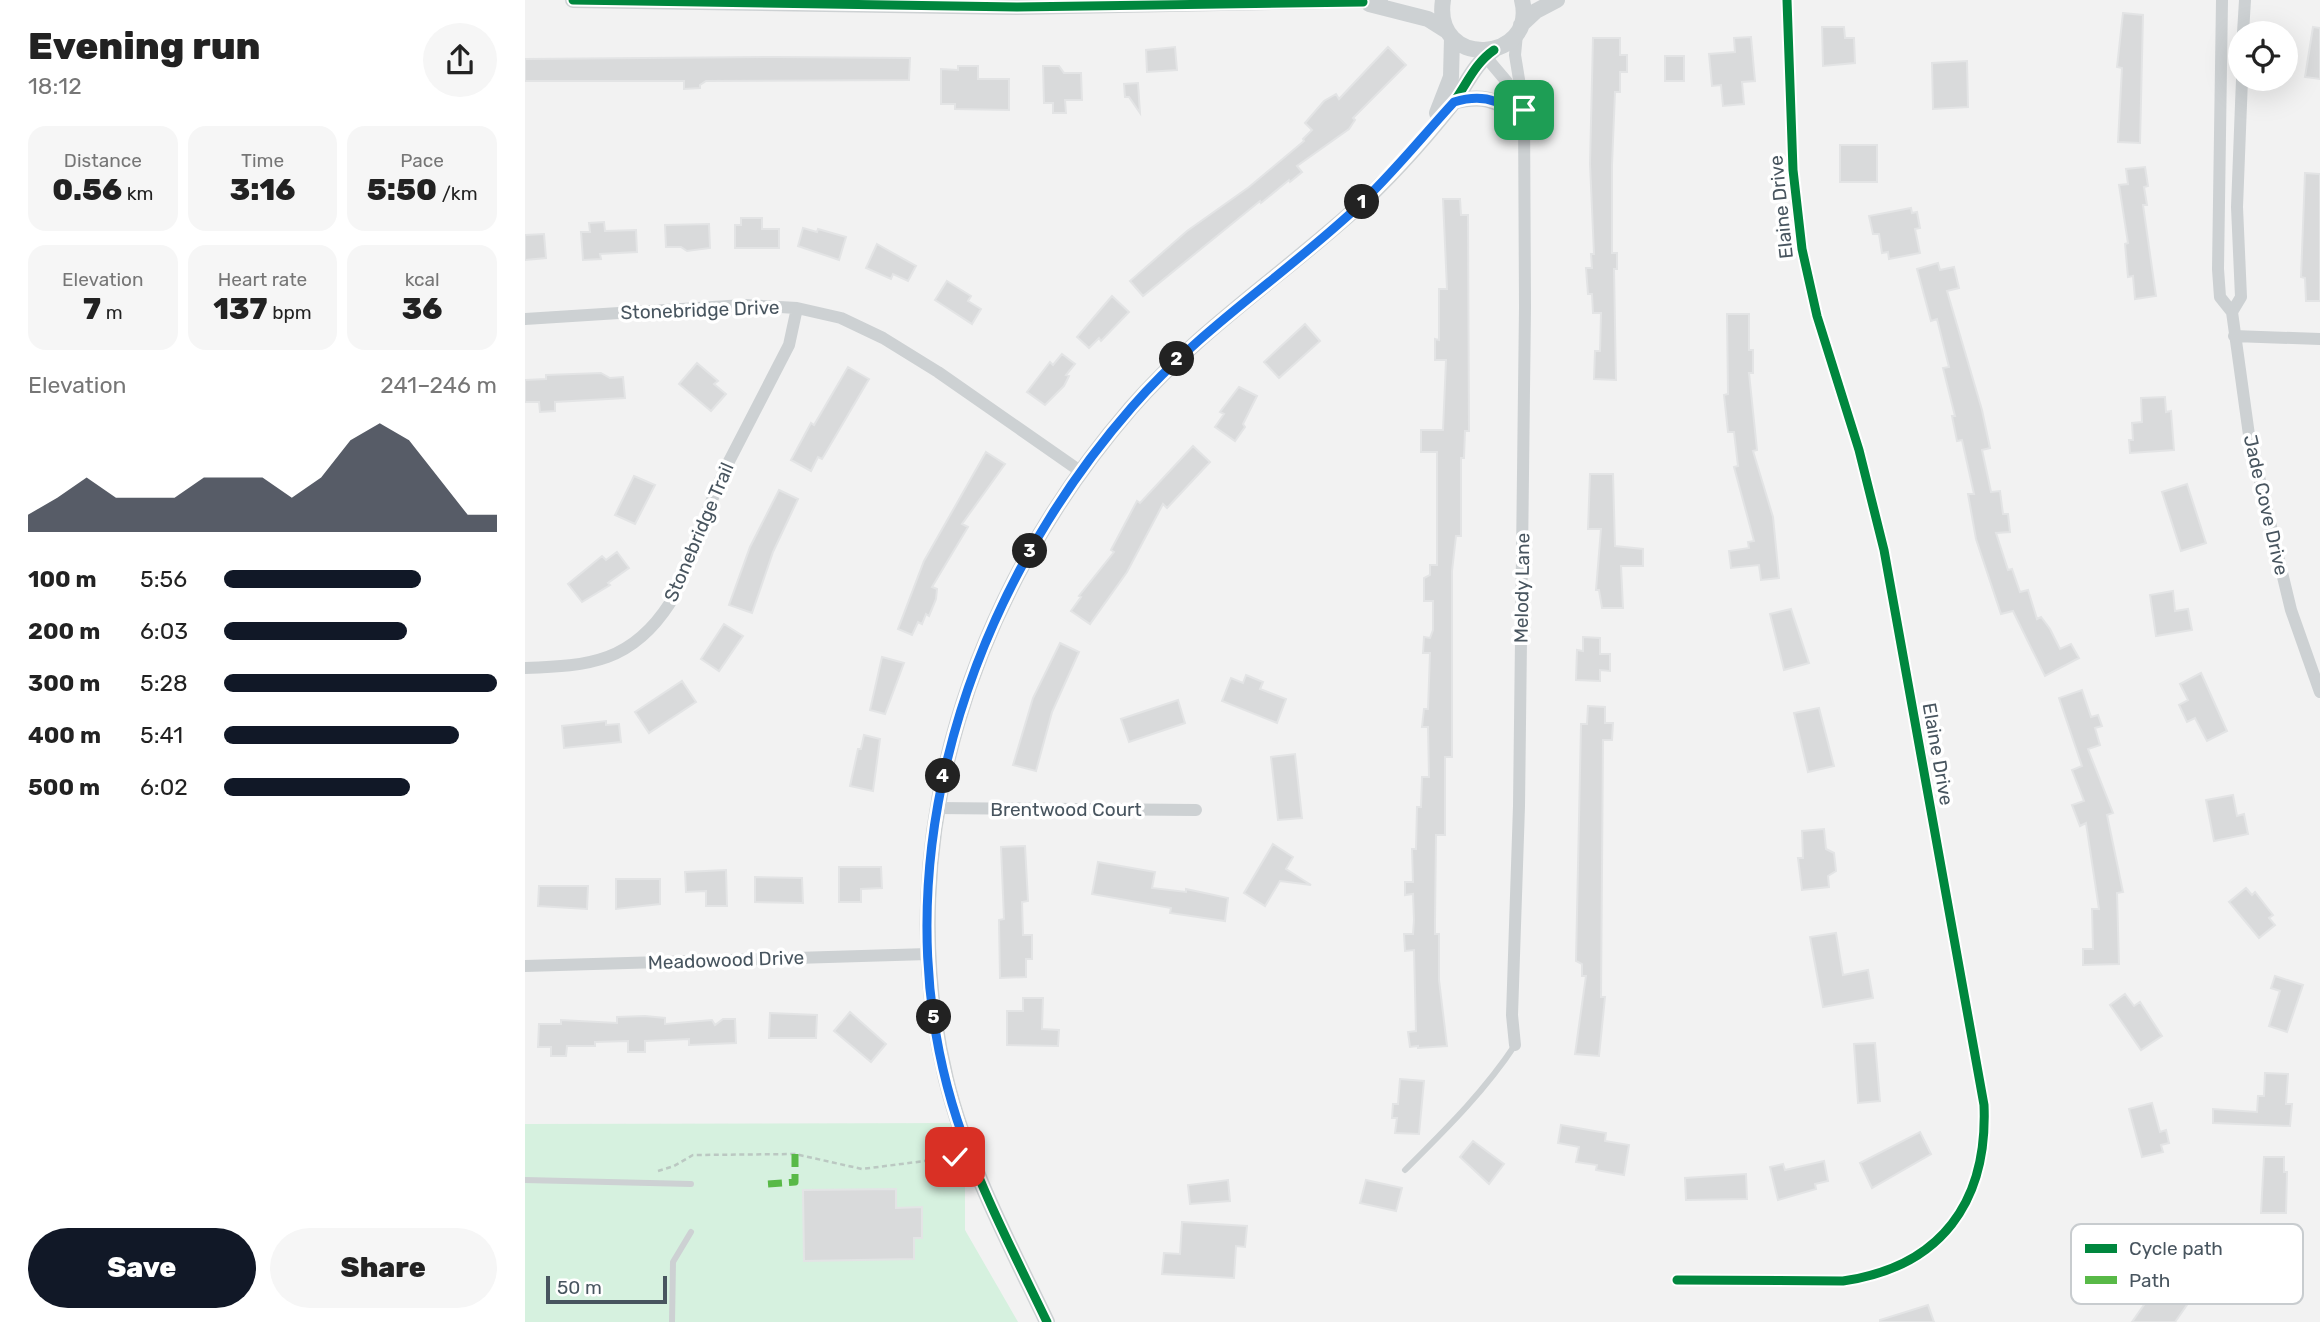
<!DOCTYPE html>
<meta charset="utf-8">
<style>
:root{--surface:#fff;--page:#f6f6f6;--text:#222;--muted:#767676;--accent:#111827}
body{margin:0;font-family:Rubik,sans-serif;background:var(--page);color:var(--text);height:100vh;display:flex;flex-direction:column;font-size:26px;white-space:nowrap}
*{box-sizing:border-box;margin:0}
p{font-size:23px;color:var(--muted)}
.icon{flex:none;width:38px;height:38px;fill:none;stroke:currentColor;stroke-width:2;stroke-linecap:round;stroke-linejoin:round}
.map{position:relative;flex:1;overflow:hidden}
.details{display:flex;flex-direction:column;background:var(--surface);width:525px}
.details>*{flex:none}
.buttons{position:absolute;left:1703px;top:21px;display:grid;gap:14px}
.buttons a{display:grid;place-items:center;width:70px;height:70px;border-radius:50%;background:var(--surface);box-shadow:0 7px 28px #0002;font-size:35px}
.scale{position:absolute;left:21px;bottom:18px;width:121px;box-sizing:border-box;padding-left:7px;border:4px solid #48555f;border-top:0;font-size:19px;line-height:24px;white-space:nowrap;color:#48555f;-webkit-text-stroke:5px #fff;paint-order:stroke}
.pin{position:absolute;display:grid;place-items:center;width:60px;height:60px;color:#fff;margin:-30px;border-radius:14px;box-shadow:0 4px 10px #0006}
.km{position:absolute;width:35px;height:35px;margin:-18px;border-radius:50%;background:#222;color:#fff;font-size:19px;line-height:35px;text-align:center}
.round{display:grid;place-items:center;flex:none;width:74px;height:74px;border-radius:37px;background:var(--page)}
.summary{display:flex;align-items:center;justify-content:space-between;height:119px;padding:0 28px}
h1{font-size:38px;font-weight:800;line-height:52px}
.stats{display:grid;grid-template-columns:repeat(3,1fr);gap:10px;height:119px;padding:7px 28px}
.stats div{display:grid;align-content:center;border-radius:18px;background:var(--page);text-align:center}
.stats b{font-size:30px;font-weight:800}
.stats small{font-size:19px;font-weight:400}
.stats p{font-size:19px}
.chart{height:196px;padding:14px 28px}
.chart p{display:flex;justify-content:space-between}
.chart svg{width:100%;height:126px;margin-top:7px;fill:var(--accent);opacity:.7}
.primary-button{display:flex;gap:14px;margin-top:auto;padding:14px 28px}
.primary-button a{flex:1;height:80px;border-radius:42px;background:var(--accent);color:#fff;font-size:28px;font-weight:800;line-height:80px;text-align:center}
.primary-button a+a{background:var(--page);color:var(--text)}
ul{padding:0 28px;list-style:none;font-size:23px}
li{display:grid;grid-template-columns:112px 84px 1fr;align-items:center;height:52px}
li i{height:18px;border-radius:9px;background:var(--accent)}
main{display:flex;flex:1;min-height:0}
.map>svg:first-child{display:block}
.green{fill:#d6f1df}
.building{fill:#d9dadb;stroke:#e3e4e5;stroke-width:2}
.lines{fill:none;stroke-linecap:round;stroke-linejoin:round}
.path{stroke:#bbc8c2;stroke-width:2.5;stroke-dasharray:5 3.5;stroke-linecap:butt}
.service{stroke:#cdd1d3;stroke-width:6}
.minor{stroke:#cdd1d3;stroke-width:12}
.tertiary{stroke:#cdd1d3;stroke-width:16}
.quiet{stroke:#58b947;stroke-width:7;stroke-dasharray:14 7;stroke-linecap:butt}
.cycleway-casing{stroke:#fff;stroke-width:13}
.cycleway{stroke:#00873e;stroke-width:9}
.route-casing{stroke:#fff;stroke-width:14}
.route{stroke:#1a73e8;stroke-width:9}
.labels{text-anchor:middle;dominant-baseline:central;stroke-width:7;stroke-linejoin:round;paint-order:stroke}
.street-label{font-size:19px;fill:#48555f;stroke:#fff}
.key{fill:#fff;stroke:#c8cccf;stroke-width:2}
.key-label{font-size:19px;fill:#48555f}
</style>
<main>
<section class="details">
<div class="summary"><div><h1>Evening run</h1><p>18:12</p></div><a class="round"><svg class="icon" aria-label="share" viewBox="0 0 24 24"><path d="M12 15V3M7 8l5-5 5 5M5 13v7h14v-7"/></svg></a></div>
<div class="stats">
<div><p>Distance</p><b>0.56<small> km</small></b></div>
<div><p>Time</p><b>3:16</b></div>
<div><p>Pace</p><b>5:50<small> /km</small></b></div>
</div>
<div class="stats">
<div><p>Elevation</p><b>7<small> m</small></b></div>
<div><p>Heart rate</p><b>137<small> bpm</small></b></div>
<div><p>kcal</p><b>36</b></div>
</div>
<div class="chart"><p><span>Elevation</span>241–246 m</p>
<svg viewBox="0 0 160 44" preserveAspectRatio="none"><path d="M0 44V38L10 32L20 25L30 32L40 32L50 32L60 25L70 25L80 25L90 32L100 25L110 12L120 6L130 12L140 25L150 38L160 38V44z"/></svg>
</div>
<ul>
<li><b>100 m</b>5:56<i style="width:72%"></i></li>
<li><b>200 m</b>6:03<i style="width:67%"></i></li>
<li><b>300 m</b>5:28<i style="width:100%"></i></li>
<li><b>400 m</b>5:41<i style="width:86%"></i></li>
<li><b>500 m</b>6:02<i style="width:68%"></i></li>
</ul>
<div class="primary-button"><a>Save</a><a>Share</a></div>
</section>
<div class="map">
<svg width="1795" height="1322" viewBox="0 0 1795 1322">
<rect width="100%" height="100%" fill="#f2f2f2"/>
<!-- green -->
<path class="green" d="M440 1123V1230L493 1322H0V1124Z"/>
<!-- building -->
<path class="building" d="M1598 13 1618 15 1615 143 1593 142 1597 68 1592 67Z
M1297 27H1319L1320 38H1329L1330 63 1298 66Z
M1788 27 1795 28V79L1780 77Z
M1226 37 1230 81 1217 82 1219 104 1198 106 1196 85 1187 86 1184 54 1210 52 1209 38Z
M1068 38H1095V55H1102V72H1095V92H1090L1087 165V253H1092V269H1089L1091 380 1069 379 1070 351H1075L1076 313H1068L1067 294H1063L1061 268H1067L1066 254H1069L1065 164Z
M650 47 652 70 622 72 621 50Z
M863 47 881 65 828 118 830 120 824 129 772 166 777 172 765 182 764 180 736 203 735 201 618 296 605 281 662 231 724 187 779 141 778 139 787 130 780 123 799 101 811 94 814 99Z
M1140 56H1159V81H1140Z
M251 57 385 58 384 80 181 81 175 85V88L159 89V81H0V59Z
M1442 61 1443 107 1408 109 1407 63Z
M433 66H453V79H484V110L430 109V104H416V69L433 70Z
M518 66H534L539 73H556L557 100H540L541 113H528V103H519Z
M613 83 615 113 604 97H600L599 84Z
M1315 145H1352V182H1315Z
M1620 167 1623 186 1619 187 1622 205H1618L1631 296 1610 299 1608 276 1603 277 1600 244 1603 243 1594 185 1603 184 1601 169Z
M1780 173 1795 174V301H1781L1780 278 1776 277Z
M918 199H935L936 215H943L944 431H940L939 458H936V536H931L927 571V757H920V835H911L910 921V934H914V980L922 1046 893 1048V1046L885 1047 883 1032 891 1031 889 950 880 951 879 934H888L889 920 888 894 880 895V882H888L887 849H891L892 807H896L897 777H904L903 727H897L899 709H903L905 653H898L899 637 905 638 908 630V601H899V578L905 575V565H912V452H896V430H918L921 360H910V339L914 340V289H922Z
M1386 208 1387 213 1392 212 1395 228 1390 229 1395 253 1364 259 1363 252 1357 253 1354 234H1348L1344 216Z
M216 218H237V229H254V248H210V225H216Z
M79 222 80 231 111 230 112 252 75 254 76 259 58 260 56 232H65L64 223Z
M184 224 185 248 162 251 156 247H141L140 225Z
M278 228 292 232 293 229 321 237 314 260 273 246Z
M19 234 21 258 0 260V235Z
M352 244 391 266 383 281 368 274 366 279 341 268Z
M1413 263 1415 270 1429 267 1434 288 1422 291 1457 410 1465 448 1457 450 1466 492 1475 491 1478 514H1483L1485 532 1471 533 1483 570 1487 569 1495 592 1503 590 1512 619 1516 617 1525 629 1535 649 1546 644 1554 658 1520 676 1488 611 1476 614 1451 539 1443 494H1449L1437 440 1432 441 1427 416H1430L1418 368 1424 367 1412 319 1406 321 1392 269Z
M422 281 446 296 443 301 456 309 447 324 410 300Z
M587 296 604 312 576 341 574 338 564 348 552 337Z
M1202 314H1224V350H1228V373H1224L1232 450 1228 451 1248 517 1254 578 1236 580 1234 565 1206 568 1204 551 1224 548 1223 542 1229 541 1209 467 1213 466 1209 432H1203L1199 395 1203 394Z
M780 324 795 341 754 378 739 362Z
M537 354 550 364 541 375 544 376 539 386 520 405 502 392 525 362 528 365Z
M172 363 193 381 189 384 201 394 186 411 154 384Z
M323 367 344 379 297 459 293 457 286 471 266 460 286 423 289 425Z
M76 373 85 378 98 377 100 398 30 402V411L15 412 14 402H0V380L21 379V375Z
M714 387 732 396 718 424 720 427 710 441 690 427 699 414 695 412Z
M1640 397 1641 412 1646 411 1649 450 1605 453 1604 440H1608L1607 423 1617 422 1616 398Z
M668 446 685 462 642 508 638 504 602 572 565 624 546 611 556 597 554 596 589 552 586 550 612 501 615 503Z
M461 452 480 464 437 524 443 527 407 587 412 589 411 599 404 616 401 614 397 624 393 622 387 635 373 629 399 561Z
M1065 474H1088L1090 546 1118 549V566H1096L1098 608H1077L1074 590H1071L1076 529H1063Z
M109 476 130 485 110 524 90 515Z
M1662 484 1681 543 1656 551 1637 492Z
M254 490 273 499 248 552 227 613 204 605 225 547Z
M92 552 104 568 83 583 85 585 57 602 43 584 77 556 81 560Z
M1648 591 1650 611 1663 609 1667 630 1631 636 1625 595Z
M1266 609 1284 663 1259 670 1245 614Z
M199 624 218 636 194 671 176 659Z
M1058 637 1075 638V654H1085V671L1075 670V681L1051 680 1052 650 1058 651Z
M535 643 554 652 527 712 511 771 488 765 508 698Z
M357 657 379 663 360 714 345 710Z
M1676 673 1702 731 1682 741 1670 718 1662 722 1654 705 1663 700 1655 684Z
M721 675 738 682 735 689 761 699 752 723 697 701 706 678 718 683Z
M157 681 171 702 124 733 110 712Z
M1557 690 1566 717 1573 715 1577 726 1570 728 1575 745 1563 749 1588 813 1582 815 1598 892 1592 893 1594 964 1558 965V949H1568L1567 909H1574L1561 823 1555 826 1547 805 1559 801 1547 770 1557 766 1534 698Z
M653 700 660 723 604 742 596 719Z
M1063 706 1080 707V723H1088L1087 740H1078L1076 997H1080L1074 1056 1050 1054 1061 976H1057V964L1051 961 1056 724H1062Z
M1294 708 1309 766 1283 772 1269 713Z
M81 721V725L94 724 96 742 39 748 37 726Z
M339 735 355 739 348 791 325 786 333 749H336Z
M770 754 777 818 753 820 746 757Z
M1708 795 1712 816 1719 814 1723 834 1689 841 1681 800Z
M1299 829 1301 849 1309 853 1311 871 1303 876 1304 887 1277 890 1273 858H1278L1277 831Z
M748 844 768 857 761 869 786 885 755 881 740 906 719 893Z
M500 846 503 901 497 902 498 935H507V959H501V977L475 978 474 920 479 919 476 847Z
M573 862 630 872 627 888 661 892V889L703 898 700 921 645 913 646 908 567 894Z
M314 867H356L357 888 336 889V902H314Z
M201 870 202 906H181V891L161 892 160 872Z
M230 877 277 878 278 903 230 902Z
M91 879H135V904L91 909Z
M14 886H63L62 909 13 906Z
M1721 888 1727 895 1730 892 1748 915 1744 918 1750 925 1734 938 1704 902Z
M1311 933 1318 975 1343 970 1348 998 1298 1007 1285 937Z
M1750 976 1778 985 1762 1032 1744 1026 1755 991 1746 988Z
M1600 994 1609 1006 1615 1002 1637 1036 1616 1050 1585 1005Z
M498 998H518L517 1029 534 1030 533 1046 482 1045V1011H498Z
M325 1012 361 1044 346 1062 309 1031Z
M245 1013 292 1015 291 1038H244Z
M120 1016 140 1018V1024L187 1020 190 1025 198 1019H210L211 1043 164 1045V1039L120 1041V1052H103V1041L70 1042V1046H42L41 1056H26V1047H13L14 1024H36V1020L92 1023V1017Z
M1350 1043 1355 1101 1333 1103 1329 1044Z
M1740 1073 1763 1074 1761 1104H1767L1765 1126 1688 1123V1109L1732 1112 1733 1096H1739Z
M875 1079 899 1081 894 1134 870 1133 872 1118H867L868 1104H873Z
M1627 1103 1635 1132 1641 1130 1644 1143 1636 1145 1638 1152 1617 1157 1604 1109Z
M1036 1125 1081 1133 1080 1141 1104 1145 1099 1175 1071 1170 1072 1165 1051 1162 1054 1147 1033 1143Z
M1395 1132 1406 1154 1347 1188 1335 1163Z
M948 1141 979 1164 964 1184 935 1157Z
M1739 1157H1759V1172H1762L1761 1213H1736Z
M1299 1161 1303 1181 1290 1184 1291 1189 1253 1200 1245 1167 1258 1164 1260 1170Z
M1221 1174 1222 1199 1161 1200 1160 1178Z
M703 1180 705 1201 665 1204 663 1185Z
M841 1180 877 1188 871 1211 835 1203Z
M371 1189V1208L397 1207V1238H389V1259L279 1261 278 1190Z
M657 1222 722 1226 720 1247 711 1246 709 1278 637 1274 639 1253 655 1254Z
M1654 1280 1671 1292 1650 1322H1607L1628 1292 1632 1294 1639 1285 1646 1291Z
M1403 1305 1409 1322H1355V1320Z"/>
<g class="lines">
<!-- path -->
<path class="path" d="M133 1171 149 1166 168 1155 270 1154 337 1169 431 1157"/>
<!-- service -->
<path class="service" d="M880 1170C920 1130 959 1092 990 1045
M0 1180 166 1184
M147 1322 148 1262 166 1232"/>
<!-- minor -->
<path class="minor" d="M1697 0 1693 269 1695 297 1707 312 1724 435 1766 610 1795 692
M1718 33 1720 0
M960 56 982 82 992 118
M1707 312 1716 297 1712 207 1717 79
M0 319 219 305 272 308 316 318 358 338 413 372 555 471
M1709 336 1795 339
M0 668C65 666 107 662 145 603L198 473 264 345 272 308
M411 808 671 810
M0 966 403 954
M990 1045 987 1015 994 806 1000 307 999 110 990 55 992 34
M1152 1280 1318 1281C1416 1267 1463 1202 1459 1105L1359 550 1334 450 1292 316 1277 249 1268 170 1262 0"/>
<!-- tertiary -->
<path class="tertiary" d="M48 0 492 7 855 0
M918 0C907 70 1013 63 997 0
M844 4 903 19 922 31
M996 25 1011 11 1032 0
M928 102C954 95 972 98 992 116
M912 113 926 77 927 38
M522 1322C484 1243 442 1165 421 1079 363 839 448 591 606 408 671 333 752 279 826 213 863 180 897 142 928 103 942 84 949 64 969 50"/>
<!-- quiet -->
<path class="quiet" d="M243 1184 270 1182V1154"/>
<!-- cycleway casing -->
<g class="cycleway-casing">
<path id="cycleway" d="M48 0 492 7 838 2
M1152 1280 1318 1281C1416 1267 1463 1202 1459 1105L1359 550 1334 450 1292 316 1277 249 1268 170 1262 0
M522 1322C484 1243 442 1165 421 1079 363 839 448 591 606 408 671 333 752 279 826 213 863 180 897 142 928 103 942 84 949 64 969 50"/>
</g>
<!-- cycleway -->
<use href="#cycleway" class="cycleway"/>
</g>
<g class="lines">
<!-- route casing -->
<g class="route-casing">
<path id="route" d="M430 1157 444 1153C344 898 432 607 607 407 672 332 754 279 827 212 864 178 895 139 929 102 959 93 986 100 997 131L999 110"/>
</g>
<!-- route -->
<use href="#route" class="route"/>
</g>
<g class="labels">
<!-- street labels -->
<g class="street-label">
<text transform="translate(1256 207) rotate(-96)">Elaine Drive</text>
<text transform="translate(175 310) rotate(-2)">Stonebridge Drive</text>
<text transform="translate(1741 505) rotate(77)">Jade Cove Drive</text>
<text transform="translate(174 532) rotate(-67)">Stonebridge Trail</text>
<text transform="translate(997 588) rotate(-89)">Melody Lane</text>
<text transform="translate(1413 754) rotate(80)">Elaine Drive</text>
<text x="541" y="809">Brentwood Court</text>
<text transform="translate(201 960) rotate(-2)">Meadowood Drive</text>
</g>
</g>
<!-- legend -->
<rect x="1546" y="1224" width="232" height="80" rx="10" class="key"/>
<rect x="1560" y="1244" width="32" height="9" fill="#00873e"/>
<rect x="1560" y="1276" width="32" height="8" fill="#58b947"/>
<g class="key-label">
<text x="1604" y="1255">Cycle path</text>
<text x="1604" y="1287">Path</text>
</g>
</svg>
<div class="buttons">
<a><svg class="icon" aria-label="locate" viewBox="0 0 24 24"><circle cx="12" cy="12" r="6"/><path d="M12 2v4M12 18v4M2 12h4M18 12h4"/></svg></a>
</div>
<div class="scale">50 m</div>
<div class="pin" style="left:999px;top:110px;background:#1e9e55"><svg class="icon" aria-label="arrive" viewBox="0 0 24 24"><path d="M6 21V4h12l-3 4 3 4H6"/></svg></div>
<div class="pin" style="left:430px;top:1157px;background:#d93025"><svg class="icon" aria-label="check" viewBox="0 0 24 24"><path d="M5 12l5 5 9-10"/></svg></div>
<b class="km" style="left:837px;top:202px">1</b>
<b class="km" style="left:652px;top:359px">2</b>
<b class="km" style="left:505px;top:551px">3</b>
<b class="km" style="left:418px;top:776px">4</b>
<b class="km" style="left:409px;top:1017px">5</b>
</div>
</main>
